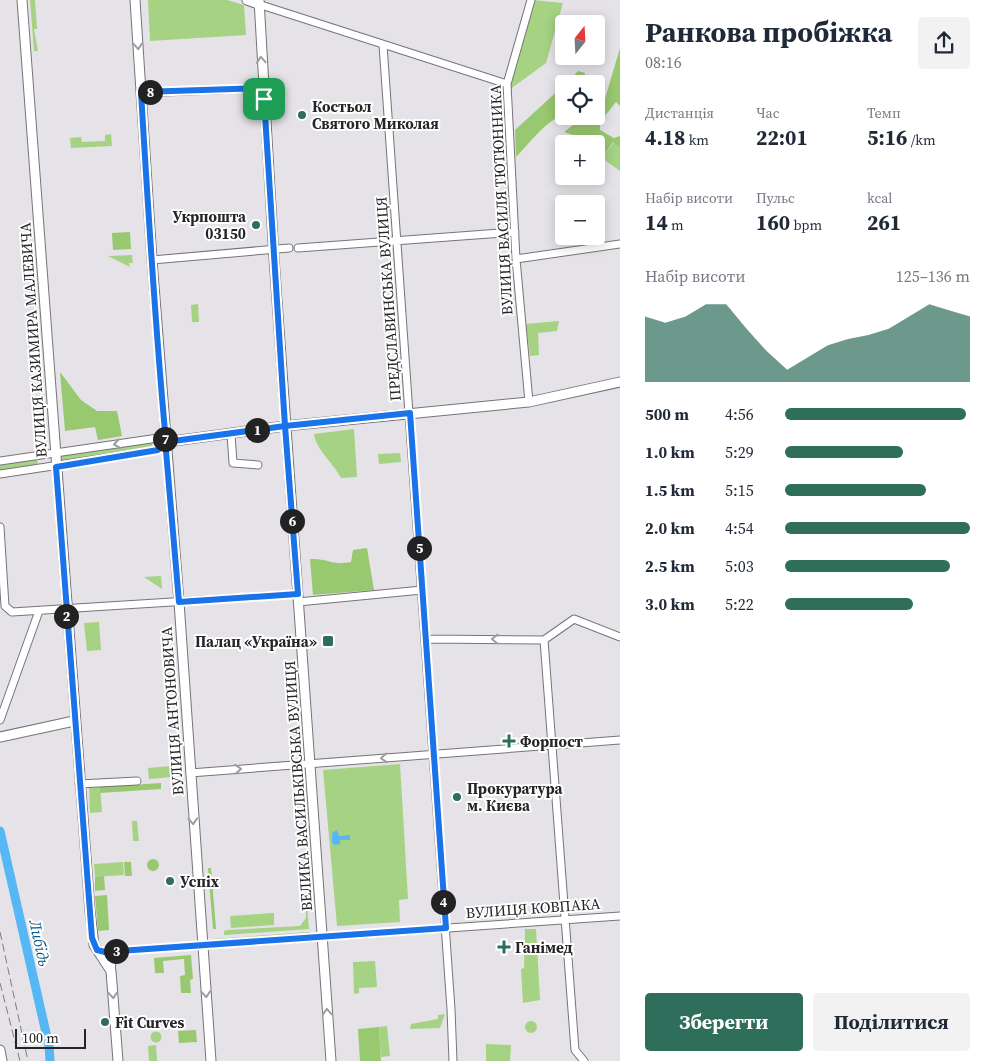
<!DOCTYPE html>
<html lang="uk">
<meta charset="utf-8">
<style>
:root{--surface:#fff;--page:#f2f2f3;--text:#1f2937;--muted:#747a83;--accent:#2e6e5b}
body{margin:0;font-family:"Source Serif 4",serif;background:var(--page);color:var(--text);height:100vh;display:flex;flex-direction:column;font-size:19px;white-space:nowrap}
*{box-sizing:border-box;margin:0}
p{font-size:16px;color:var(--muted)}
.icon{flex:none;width:28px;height:28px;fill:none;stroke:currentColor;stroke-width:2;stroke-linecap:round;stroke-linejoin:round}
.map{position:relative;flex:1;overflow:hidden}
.side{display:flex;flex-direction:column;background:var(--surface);width:375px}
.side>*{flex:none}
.needle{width:32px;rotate:18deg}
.controls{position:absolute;left:555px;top:15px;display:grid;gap:10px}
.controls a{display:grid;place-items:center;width:50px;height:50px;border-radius:5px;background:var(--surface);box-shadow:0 2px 12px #0003;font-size:25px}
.scale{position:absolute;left:15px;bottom:12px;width:71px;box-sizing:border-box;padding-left:5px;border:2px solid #262526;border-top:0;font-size:14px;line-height:18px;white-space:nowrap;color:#262526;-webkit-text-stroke:4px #fff;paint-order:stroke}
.pin{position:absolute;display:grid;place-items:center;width:42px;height:42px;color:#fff;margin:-21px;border-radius:10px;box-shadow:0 2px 8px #0006}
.km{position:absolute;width:25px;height:25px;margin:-12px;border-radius:50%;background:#222;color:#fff;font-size:14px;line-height:25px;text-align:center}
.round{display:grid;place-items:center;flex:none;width:52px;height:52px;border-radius:5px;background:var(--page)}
.head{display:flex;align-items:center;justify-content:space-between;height:85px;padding:0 25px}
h1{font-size:28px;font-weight:700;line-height:38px}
.metrics{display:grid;grid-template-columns:repeat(3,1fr);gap:8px;height:85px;padding:5px 25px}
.metrics div{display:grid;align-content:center}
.metrics b{font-size:21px;font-weight:700}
.metrics small{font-size:14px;font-weight:400}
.metrics p{font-size:14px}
.chart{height:140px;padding:10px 25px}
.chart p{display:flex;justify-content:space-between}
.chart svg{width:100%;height:90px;margin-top:5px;fill:var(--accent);opacity:.7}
.primary-button{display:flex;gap:10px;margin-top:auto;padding:10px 25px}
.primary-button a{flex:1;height:58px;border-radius:5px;background:var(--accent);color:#fff;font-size:20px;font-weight:700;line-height:58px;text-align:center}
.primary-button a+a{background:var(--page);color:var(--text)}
ul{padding:0 25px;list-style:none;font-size:16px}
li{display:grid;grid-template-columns:80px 60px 1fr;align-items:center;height:38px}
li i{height:12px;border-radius:6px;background:var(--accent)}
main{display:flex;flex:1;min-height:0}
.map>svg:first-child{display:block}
.green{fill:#a6d283}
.forest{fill:#98c86f}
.water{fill:#55b8f5}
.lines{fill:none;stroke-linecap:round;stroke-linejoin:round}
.river{stroke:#55b8f5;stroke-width:9}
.minor-casing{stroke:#777479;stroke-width:9}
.major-casing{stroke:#777479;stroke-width:11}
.minor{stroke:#fff;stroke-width:7}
.major{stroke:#fff;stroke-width:9}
.rail{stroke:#7d7c7f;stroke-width:1;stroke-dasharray:8 4;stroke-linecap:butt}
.oneway{stroke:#9d9d9d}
.route-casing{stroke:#fff;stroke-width:10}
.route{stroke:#1a73e8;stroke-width:6}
.poi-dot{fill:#2e6e5b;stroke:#fff;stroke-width:2}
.labels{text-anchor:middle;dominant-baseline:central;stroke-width:4;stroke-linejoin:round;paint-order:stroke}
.poi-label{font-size:15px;font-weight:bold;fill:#262526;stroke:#fff;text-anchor:start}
.street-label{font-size:15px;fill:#262526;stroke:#fff}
.water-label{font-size:16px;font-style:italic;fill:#0d5a82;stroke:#fff}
</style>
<main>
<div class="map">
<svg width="620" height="1061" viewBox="0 0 620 1061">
<rect width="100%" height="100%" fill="#e5e3e8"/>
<!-- green -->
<path class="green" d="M30 0H35L37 29H34L38 51H34Z
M148 0H227L244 5 246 35 150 41Z
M533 0 563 3 546 63 509 90Z
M111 134 112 146 71 148 70 138 81 137 82 142 105 141V135Z
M614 142 620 147V171L602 158Z
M132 255 133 263H129L130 267 108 256Z
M198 304 199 322H192L191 305Z
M559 321 557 331 538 333 539 355 530 356 526 324Z
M354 429 357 477 341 478C334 464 315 448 314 434Z
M152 442 153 450 62 463 60 455Z
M400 453 401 462 379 464 378 454Z
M37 458 38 467 0 471V462Z
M161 576 162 589 144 577Z
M99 622 101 650 87 651 84 623Z
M400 764 408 899 399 900 400 922 337 926 323 770Z
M171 766 172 777 149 779 148 768Z
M100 787 102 812 90 813 89 788Z
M132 821H137L139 841H133Z
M123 862 124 875 95 877 94 864Z
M306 906 307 907 309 929 224 935V931L227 930 300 926 306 918Z
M274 913V925L231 928 230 916Z
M525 929H536L540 1000 523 1003 521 969 524 968Z
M375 961 377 987 359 988V993L354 994 353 962Z
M445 1014 440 1028 410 1029 411 1024 438 1019V1015Z
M525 1027a6 6 0 1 1 12 0a6 6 0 1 1-12 0Z
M387 1026 390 1056 381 1057 379 1027Z
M150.5 1037a5.5 5.5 0 1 1 11 0a5.5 5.5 0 1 1-11 0Z
M486 1044 511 1045 510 1061H486Z
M156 1045 157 1061H149L148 1046Z"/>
<!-- forest -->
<path class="forest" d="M620 48V106L616 102 600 122V130L614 138 620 136V147L613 142 602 158 596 155V144H587L588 140 564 132 573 125 586 120 585 116H596V111L601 112Z
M578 71 585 73 583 84H566Z
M564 85V115C546 120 529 144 516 157L515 130Z
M130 232 131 249 113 250 112 233Z
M60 372 81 400 97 411H117L122 436 98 440 95 427 65 431Z
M367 548 374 590 313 595 310 559C329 558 331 566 351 562L353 550Z
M161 783V789L100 793V787Z
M147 865a6 6 0 1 1 12 0a6 6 0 1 1-12 0Z
M124 862H131L132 876H125Z
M208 868H211L216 929H213Z
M104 876 105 890 95 891V877Z
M107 895 109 930 98 931 95 896Z
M310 932V935L215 941 214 939Z
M191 955 193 979 190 980 191 993H181L180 976 185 975 184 959 163 961 164 973H155L154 958Z
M379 1027 381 1061H360L358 1029Z
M196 1030 197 1042 179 1043 178 1031Z"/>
<!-- water -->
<path class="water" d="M337 830 339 836 350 835V840H340V844L335 845 332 843V833Z"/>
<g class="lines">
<!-- river -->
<path class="river" d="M0 831 49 1046 50 1061"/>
<!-- minor casing -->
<g class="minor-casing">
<path id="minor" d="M258 4 507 84
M383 45 451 1009 453 1061
M141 93 263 88
M298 248 515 232
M516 259 620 244
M152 260 289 248
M529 402 516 259 507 84 531 0
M231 434 233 463 258 465
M0 461 165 437
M0 474 158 450 166 442
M0 527 5 606 12 612 298 594
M298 602 422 590
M426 639 544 640 574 619 620 637
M544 640 575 1050 584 1061
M0 720 39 611
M190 773 620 740
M79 784 137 781
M97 950 105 952 620 916
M111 971 112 961 119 951"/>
</g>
<!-- major casing -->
<g class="major-casing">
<path id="major" d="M22 0 90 911 94 945 111 971 118 1061
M135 0 152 260 179 602 211 1061
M247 0 258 4
M259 0 274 258 331 1061
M166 442 285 426 529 402 620 382
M0 737 74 721
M0 1050 2 1061"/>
</g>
<!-- minor -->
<use href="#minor" class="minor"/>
<!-- major -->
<use href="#major" class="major"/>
<!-- rail -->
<path class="rail" d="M0 932 28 1061
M0 983 20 1061"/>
</g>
<!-- one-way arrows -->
<defs><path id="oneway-chevron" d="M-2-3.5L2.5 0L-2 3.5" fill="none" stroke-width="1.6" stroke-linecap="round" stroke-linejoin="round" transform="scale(1.25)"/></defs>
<g class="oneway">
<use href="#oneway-chevron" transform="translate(138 46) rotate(86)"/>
<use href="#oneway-chevron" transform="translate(261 60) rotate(-94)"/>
<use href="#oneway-chevron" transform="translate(117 444) rotate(171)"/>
<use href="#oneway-chevron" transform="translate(495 639) rotate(-179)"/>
<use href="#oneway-chevron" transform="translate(384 758) rotate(176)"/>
<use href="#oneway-chevron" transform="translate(238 769) rotate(-5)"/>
<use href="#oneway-chevron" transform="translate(193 821) rotate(86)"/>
<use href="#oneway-chevron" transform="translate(206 994) rotate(86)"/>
<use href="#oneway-chevron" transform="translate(113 995) rotate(86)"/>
<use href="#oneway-chevron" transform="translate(327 1012) rotate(-94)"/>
</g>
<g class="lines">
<!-- route casing -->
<g class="route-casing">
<path id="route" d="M264 99 285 426 166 442 158 450 56 467 92 938 97 950 105 952 446 928 410 413 285 426 298 594 179 602 166 451V442C155 326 148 209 141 92L263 88 264 99"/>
</g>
<!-- route -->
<use href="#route" class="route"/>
</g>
<!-- markers -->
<g class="poi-dot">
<circle cx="302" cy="115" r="5"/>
<circle cx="256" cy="225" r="5"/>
<rect x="322" y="635" width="12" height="12" rx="2.5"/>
<path d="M506.5 733.5h5v5h5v5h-5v5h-5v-5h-5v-5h5z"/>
<circle cx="457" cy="797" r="5"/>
<circle cx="170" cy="881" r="5"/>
<path d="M501.5 939.5h5v5h5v5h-5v5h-5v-5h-5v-5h5z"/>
<circle cx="105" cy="1022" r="5"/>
</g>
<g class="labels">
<!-- poi labels -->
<g class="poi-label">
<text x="312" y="106">Костьол<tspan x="312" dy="17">Святого Миколая</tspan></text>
<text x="246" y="216" text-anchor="end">Укрпошта<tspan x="246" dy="17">03150</tspan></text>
<text x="317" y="641" text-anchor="end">Палац «Україна»</text>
<text x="520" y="741">Форпост</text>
<text x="467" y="788">Прокуратура<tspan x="467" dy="17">м. Києва</tspan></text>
<text x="180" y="881">Успіх</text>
<text x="515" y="947">Ганімед</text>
<text x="115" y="1022">Fit Curves</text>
</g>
<!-- street labels -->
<g class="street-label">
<text transform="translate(501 200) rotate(-93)">ВУЛИЦЯ ВАСИЛЯ ТЮТЮННИКА</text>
<text transform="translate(388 299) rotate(-94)">ПРЕДСЛАВИНСЬКА ВУЛИЦЯ</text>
<text transform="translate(33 340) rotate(-94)">ВУЛИЦЯ КАЗИМИРА МАЛЕВИЧА</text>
<text transform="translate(172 711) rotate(-94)">ВУЛИЦЯ АНТОНОВИЧА</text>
<text transform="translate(298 786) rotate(-94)">ВЕЛИКА ВАСИЛЬКІВСЬКА ВУЛИЦЯ</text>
<text transform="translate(533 908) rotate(-4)">ВУЛИЦЯ КОВПАКА</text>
</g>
<!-- water labels -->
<g class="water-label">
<text transform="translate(40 943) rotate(78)">Либідь</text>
</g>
</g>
</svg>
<div class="controls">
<a><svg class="needle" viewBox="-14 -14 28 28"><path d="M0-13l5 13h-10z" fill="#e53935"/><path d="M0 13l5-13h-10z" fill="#747a83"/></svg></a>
<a><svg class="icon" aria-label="locate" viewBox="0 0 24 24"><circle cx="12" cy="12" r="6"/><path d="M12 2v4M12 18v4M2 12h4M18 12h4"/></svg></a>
<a>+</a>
<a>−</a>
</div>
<div class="scale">100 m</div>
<div class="pin" style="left:264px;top:99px;background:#1e9e55"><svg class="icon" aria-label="arrive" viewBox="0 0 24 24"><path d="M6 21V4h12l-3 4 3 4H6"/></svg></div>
<b class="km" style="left:257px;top:430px">1</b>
<b class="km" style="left:66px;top:616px">2</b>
<b class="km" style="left:116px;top:951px">3</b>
<b class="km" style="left:443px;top:902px">4</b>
<b class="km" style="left:419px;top:548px">5</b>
<b class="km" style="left:292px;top:521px">6</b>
<b class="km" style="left:165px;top:439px">7</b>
<b class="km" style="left:150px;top:92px">8</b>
</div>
<section class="side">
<div class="head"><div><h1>Ранкова пробіжка</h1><p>08:16</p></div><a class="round"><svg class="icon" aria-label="share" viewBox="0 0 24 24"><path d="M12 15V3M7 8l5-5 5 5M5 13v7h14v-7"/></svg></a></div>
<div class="metrics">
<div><p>Дистанція</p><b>4.18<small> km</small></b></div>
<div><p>Час</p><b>22:01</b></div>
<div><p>Темп</p><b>5:16<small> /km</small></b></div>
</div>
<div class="metrics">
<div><p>Набір висоти</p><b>14<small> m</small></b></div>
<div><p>Пульс</p><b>160<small> bpm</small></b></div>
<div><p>kcal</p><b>261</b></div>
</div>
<div class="chart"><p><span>Набір висоти</span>125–136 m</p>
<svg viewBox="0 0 160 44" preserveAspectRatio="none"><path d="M0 44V12L10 15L20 12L30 6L40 6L50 18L60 29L70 38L80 32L90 26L100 23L110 21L120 18L130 12L140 6L150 9L160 12V44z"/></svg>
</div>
<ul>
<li><b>500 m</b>4:56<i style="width:98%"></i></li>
<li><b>1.0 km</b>5:29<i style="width:64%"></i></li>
<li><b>1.5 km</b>5:15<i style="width:76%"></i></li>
<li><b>2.0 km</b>4:54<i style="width:100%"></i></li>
<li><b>2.5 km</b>5:03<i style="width:89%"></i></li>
<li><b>3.0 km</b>5:22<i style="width:69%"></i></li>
</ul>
<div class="primary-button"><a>Зберегти</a><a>Поділитися</a></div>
</section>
</main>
